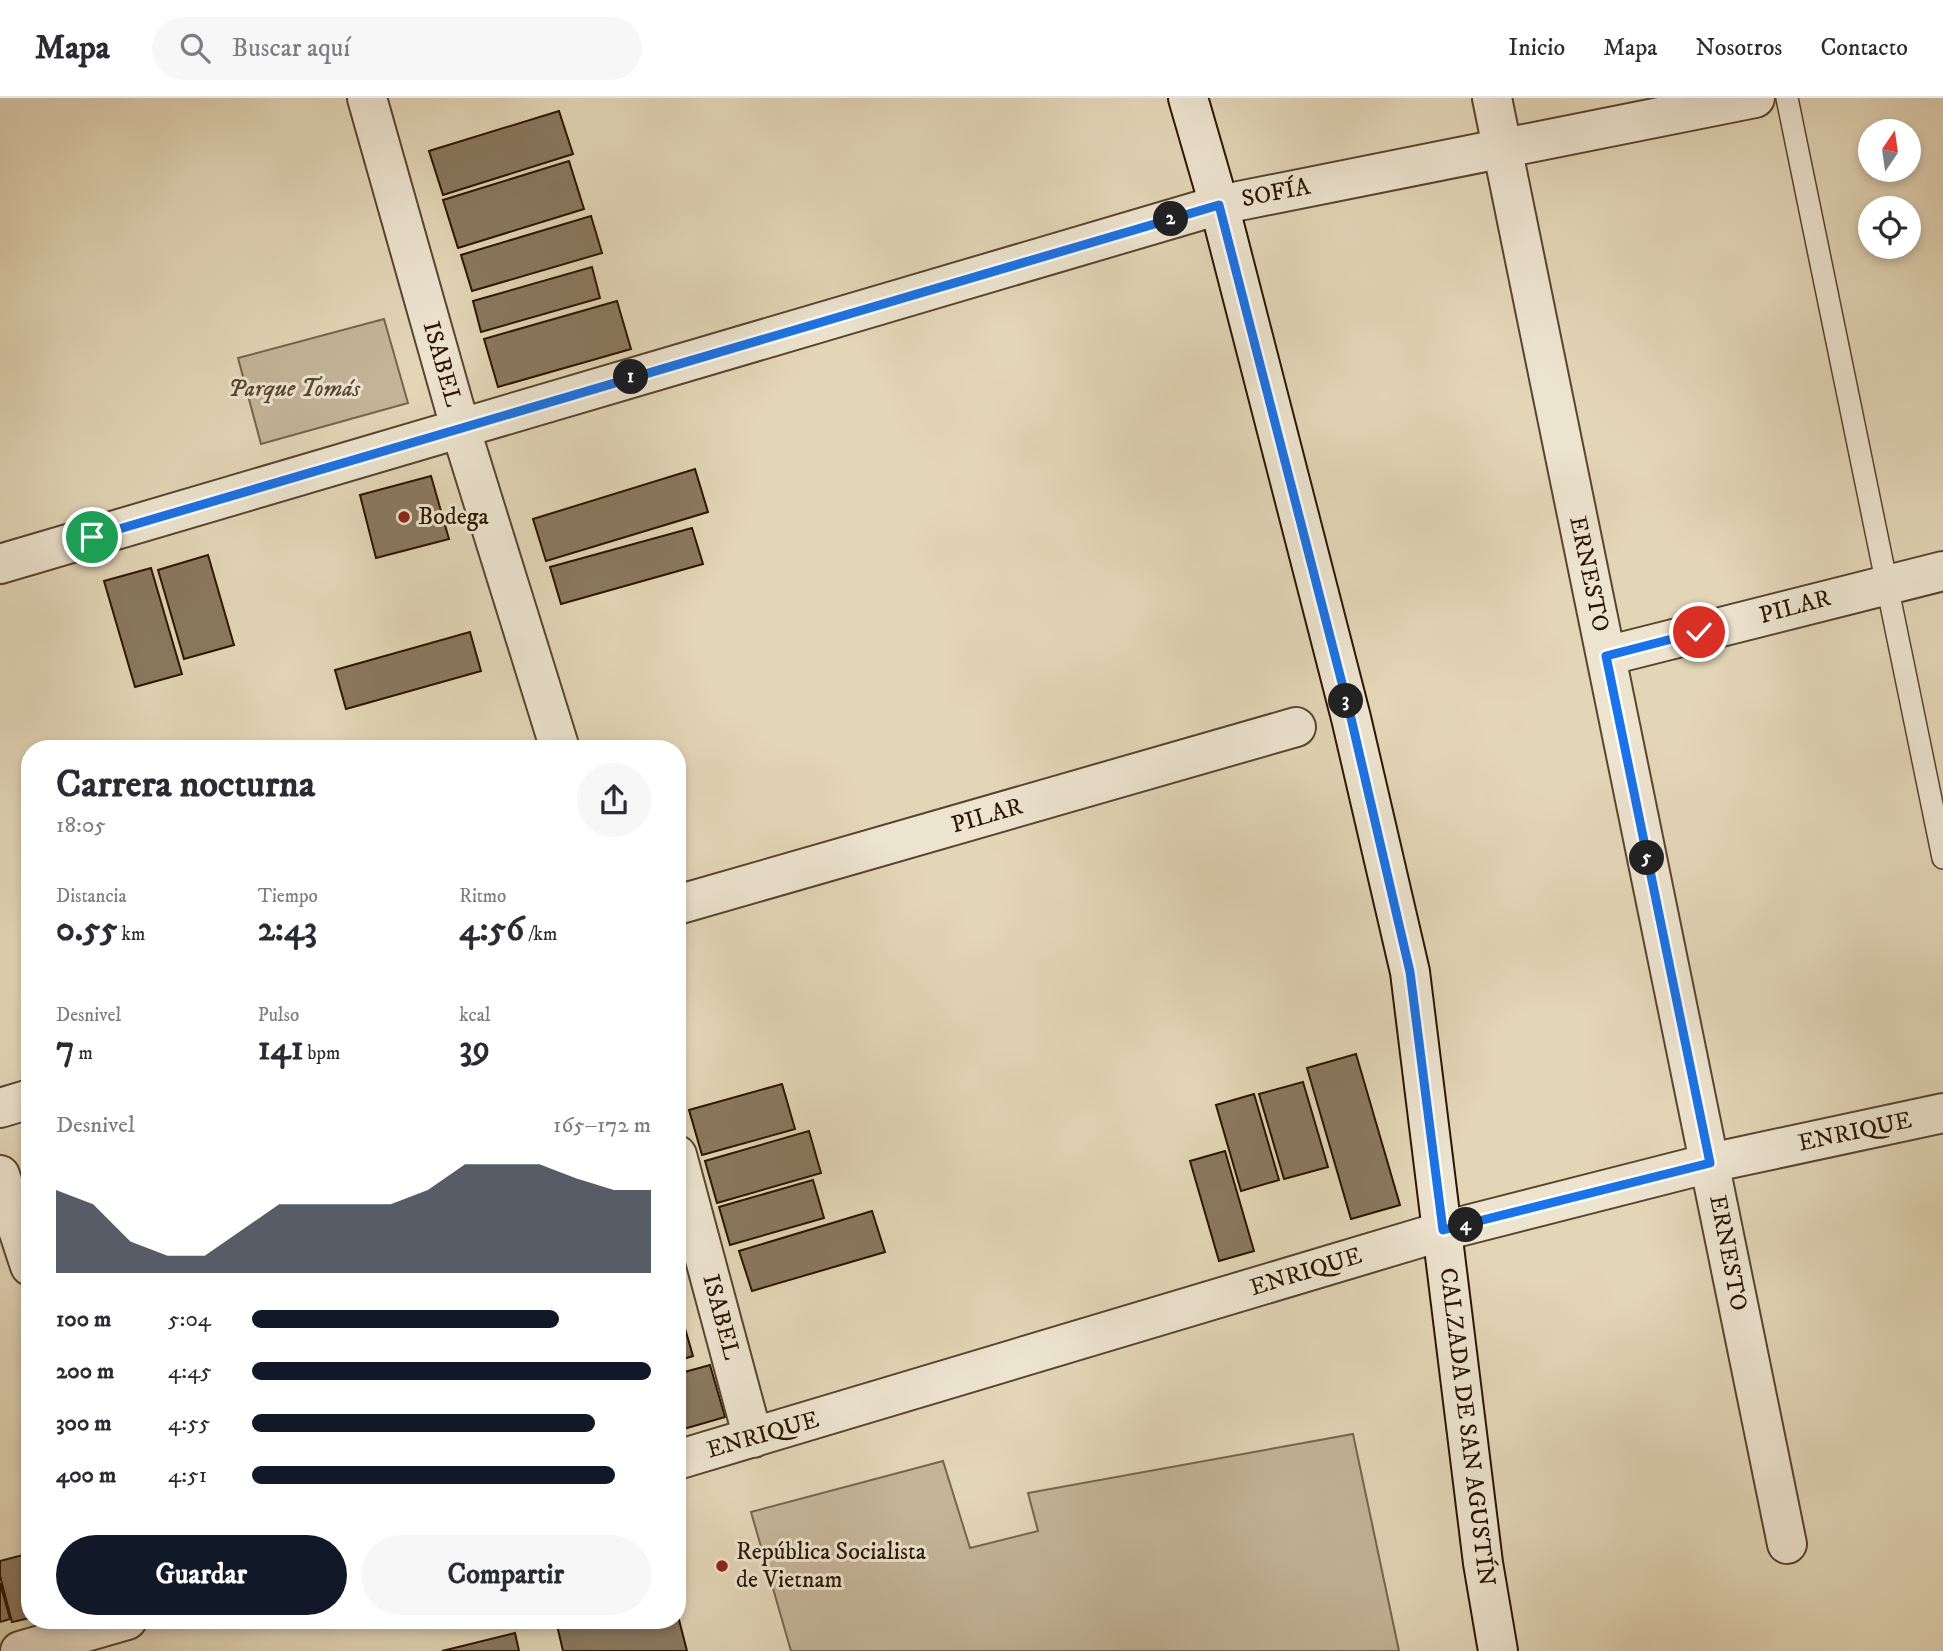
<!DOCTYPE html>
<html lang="es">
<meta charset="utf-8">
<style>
:root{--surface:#fff;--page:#f7f7f7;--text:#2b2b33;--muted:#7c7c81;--line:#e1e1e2;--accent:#111827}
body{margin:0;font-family:"IM FELL DW Pica",serif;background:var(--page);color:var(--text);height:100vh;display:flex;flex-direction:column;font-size:26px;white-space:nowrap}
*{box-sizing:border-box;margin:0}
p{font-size:23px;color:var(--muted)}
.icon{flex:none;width:38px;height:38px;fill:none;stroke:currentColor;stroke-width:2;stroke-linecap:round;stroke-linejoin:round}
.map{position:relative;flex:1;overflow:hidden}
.sheet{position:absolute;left:21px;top:642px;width:665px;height:889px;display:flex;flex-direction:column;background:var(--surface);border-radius:28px;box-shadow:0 4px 10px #0003}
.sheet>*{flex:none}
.needle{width:46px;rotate:13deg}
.fabs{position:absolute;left:1858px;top:21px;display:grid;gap:14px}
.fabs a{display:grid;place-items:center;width:63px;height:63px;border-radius:50%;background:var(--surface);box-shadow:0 4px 10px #0003;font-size:35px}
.pin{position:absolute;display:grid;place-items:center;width:60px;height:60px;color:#fff;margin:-30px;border:4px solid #fff;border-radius:50%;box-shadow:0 2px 7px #0007}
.km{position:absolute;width:35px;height:35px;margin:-18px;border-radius:50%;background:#222;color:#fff;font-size:19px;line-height:35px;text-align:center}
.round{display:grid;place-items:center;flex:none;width:74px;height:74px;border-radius:37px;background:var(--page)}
.summary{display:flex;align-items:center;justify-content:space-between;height:119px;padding:0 35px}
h1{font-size:38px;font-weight:700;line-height:52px}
.figures{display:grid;grid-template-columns:repeat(3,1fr);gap:10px;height:119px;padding:7px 35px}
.figures div{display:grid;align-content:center}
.figures b{font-size:35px;font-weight:700}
.figures small{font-size:19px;font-weight:400}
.figures p{font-size:19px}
.chart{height:196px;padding:14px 35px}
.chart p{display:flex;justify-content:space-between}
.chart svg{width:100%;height:126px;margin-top:7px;fill:var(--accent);opacity:.7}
.button{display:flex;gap:14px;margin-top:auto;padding:14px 35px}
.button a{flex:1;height:80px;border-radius:42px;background:var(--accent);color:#fff;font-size:28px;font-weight:700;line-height:80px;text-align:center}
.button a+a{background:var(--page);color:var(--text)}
ul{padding:0 35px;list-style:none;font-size:23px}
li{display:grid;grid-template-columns:112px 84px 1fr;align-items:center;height:52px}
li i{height:18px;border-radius:9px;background:var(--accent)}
header{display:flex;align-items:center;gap:42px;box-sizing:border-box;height:98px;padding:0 35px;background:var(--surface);border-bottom:2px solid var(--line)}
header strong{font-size:33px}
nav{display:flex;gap:38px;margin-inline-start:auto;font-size:24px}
.search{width:490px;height:63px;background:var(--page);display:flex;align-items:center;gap:18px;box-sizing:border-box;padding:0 24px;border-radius:38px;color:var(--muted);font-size:26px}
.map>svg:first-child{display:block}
.green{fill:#c4b598;stroke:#77654c;stroke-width:2}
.building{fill:#8a795f;stroke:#2a1500;stroke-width:2}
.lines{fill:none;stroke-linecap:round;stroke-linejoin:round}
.service-casing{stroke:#58452e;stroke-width:24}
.minor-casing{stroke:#58452e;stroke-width:42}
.secondary-casing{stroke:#2a1500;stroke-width:42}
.service{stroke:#ede4d0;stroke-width:21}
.minor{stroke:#ede4d0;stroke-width:38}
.secondary{stroke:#ede4d0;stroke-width:38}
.route-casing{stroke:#fff;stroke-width:14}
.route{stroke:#1a73e8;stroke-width:9}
.poi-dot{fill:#8f2418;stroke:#ede4d0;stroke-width:2.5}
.labels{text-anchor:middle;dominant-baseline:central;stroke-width:6;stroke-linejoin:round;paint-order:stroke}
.street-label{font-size:24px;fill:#2a1500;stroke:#ede4d0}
.park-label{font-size:24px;font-style:italic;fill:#58452e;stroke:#ede4d0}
.poi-label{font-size:24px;fill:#2a1500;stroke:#ede4d0;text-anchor:start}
</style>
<header>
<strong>Mapa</strong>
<div class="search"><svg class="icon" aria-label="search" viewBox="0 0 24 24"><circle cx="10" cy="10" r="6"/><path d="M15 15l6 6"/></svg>Buscar aquí</div>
<nav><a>Inicio</a><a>Mapa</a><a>Nosotros</a><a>Contacto</a></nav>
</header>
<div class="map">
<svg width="1943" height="1553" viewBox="0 0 1943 1553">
<rect width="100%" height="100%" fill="#e3d6b7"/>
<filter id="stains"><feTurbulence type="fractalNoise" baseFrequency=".00286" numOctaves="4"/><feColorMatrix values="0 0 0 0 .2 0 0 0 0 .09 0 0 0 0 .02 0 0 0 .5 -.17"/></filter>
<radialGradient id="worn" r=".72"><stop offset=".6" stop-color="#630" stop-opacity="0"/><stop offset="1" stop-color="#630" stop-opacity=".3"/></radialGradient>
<!-- green -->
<path class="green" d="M384 221 408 305 261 346 238 260Z
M1353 1336 1399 1553H791L751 1414 943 1363 970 1450 1038 1433 1028 1395Z"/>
<!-- building -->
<path class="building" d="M559 13 573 56 443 97 429 53Z
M569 63 584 111 458 150 443 102Z
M591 118 602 155 472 193 461 157Z
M592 169 600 200 481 234 473 203Z
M617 203 631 251 498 289 484 241Z
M695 371 708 414 546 463 533 421Z
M431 378 449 441 376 460 360 397Z
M692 430 703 466 561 506 550 469Z
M208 457 234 547 184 561 158 472Z
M151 470 182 576 135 589 104 483Z
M470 534 481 573 346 611 335 572Z
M1356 956 1400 1107 1351 1121 1307 970Z
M1303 984 1328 1069 1284 1081 1259 996Z
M782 986 795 1031 702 1057 689 1012Z
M1254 996 1279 1082 1241 1093 1216 1007Z
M809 1033 821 1075 717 1105 705 1063Z
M1225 1053 1254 1153 1219 1163 1190 1063Z
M813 1082 824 1120 730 1147 719 1109Z
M872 1113 885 1154 752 1193 739 1153Z
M682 1220 693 1258 677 1263V1221Z
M710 1267 725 1319 677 1333V1276Z
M23 1457 30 1484V1520L12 1524 0 1478V1463Z
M0 1485 10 1521 0 1524Z
M677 1514 687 1553H563L556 1523 677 1522Z
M515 1535 519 1553H442Z"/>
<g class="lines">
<!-- service casing -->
<g class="service-casing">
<path id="service" d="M1787 0 1943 760"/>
</g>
<!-- minor casing -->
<g class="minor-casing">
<path id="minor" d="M367 0 460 329 560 651
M1492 0 1787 1446
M0 466 1219 107 1755 0
M1606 558 1943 473
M677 807 1296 629
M0 1010 30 1001
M677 1057 753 1340
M0 1077 30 1168
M677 1362 1443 1133 1710 1065 1943 1015
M20 1553 127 1522"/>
</g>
<!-- secondary casing -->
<g class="secondary-casing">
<path id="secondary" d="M1188 0 1219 107 1351 620 1410 874 1483 1465 1498 1553"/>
</g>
<!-- service -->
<use href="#service" class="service"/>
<!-- minor -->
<use href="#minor" class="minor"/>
<!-- secondary -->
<use href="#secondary" class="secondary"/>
</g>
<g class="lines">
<!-- route casing -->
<g class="route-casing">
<path id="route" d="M92 439 1219 107 1351 620 1410 874 1443 1132 1710 1065 1606 558 1699 534"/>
</g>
<!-- route -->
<use href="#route" class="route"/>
</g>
<!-- markers -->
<g class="poi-dot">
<circle cx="404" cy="419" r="7"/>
<circle cx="722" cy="1468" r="7"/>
</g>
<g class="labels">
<!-- street labels -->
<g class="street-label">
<text transform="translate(1276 95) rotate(-11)">SOFÍA</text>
<text transform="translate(442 266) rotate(74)">ISABEL</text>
<text transform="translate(1589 476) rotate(78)">ERNESTO</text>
<text transform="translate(1795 509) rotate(-15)">PILAR</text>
<text transform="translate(987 718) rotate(-16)">PILAR</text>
<text transform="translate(1855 1034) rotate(-12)">ENRIQUE</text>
<text transform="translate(1728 1155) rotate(79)">ERNESTO</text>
<text transform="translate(1306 1174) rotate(-17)">ENRIQUE</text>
<text transform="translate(721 1219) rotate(75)">ISABEL</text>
<text transform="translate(1467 1329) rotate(83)">CALZADA DE SAN AGUSTÍN</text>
<text transform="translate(763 1337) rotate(-16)">ENRIQUE</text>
</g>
<!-- park labels -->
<g class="park-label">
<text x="294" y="291">Parque Tomás</text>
</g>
<!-- poi labels -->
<g class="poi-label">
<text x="418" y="419">Bodega</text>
<text x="736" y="1454">República Socialista<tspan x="736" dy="28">de Vietnam</tspan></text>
</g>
</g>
<rect width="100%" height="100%" filter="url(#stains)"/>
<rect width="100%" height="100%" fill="url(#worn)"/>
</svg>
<div class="fabs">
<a><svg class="needle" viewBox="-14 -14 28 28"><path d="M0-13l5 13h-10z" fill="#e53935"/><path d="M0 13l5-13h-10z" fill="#7c7c81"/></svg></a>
<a><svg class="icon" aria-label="locate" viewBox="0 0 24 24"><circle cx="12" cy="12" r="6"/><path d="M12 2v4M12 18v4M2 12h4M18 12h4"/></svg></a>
</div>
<div class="pin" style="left:92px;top:439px;background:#1e9e55"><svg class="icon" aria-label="arrive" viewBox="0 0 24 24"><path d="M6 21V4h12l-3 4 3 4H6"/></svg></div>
<div class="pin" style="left:1699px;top:534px;background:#d93025"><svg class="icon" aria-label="check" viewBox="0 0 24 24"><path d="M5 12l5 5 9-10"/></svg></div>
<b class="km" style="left:631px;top:279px">1</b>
<b class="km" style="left:1171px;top:121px">2</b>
<b class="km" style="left:1346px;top:603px">3</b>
<b class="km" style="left:1466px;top:1127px">4</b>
<b class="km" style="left:1647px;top:760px">5</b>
<section class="sheet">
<div class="summary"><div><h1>Carrera nocturna</h1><p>18:05</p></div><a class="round"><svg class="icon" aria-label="share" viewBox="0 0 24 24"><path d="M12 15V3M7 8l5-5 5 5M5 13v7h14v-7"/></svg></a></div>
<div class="figures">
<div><p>Distancia</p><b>0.55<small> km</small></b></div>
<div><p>Tiempo</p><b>2:43</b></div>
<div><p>Ritmo</p><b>4:56<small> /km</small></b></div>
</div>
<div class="figures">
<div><p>Desnivel</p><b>7<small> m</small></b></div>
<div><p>Pulso</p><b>141<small> bpm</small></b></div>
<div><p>kcal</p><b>39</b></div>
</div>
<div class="chart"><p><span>Desnivel</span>165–172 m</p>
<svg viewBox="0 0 160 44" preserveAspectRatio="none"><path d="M0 44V15L10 20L20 33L30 38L40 38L50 29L60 20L70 20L80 20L90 20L100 15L110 6L120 6L130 6L140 11L150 15L160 15V44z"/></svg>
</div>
<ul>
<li><b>100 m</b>5:04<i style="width:77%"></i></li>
<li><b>200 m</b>4:45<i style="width:100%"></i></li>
<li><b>300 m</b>4:55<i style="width:86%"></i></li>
<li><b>400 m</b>4:51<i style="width:91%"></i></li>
</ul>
<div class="button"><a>Guardar</a><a>Compartir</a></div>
</section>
</div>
